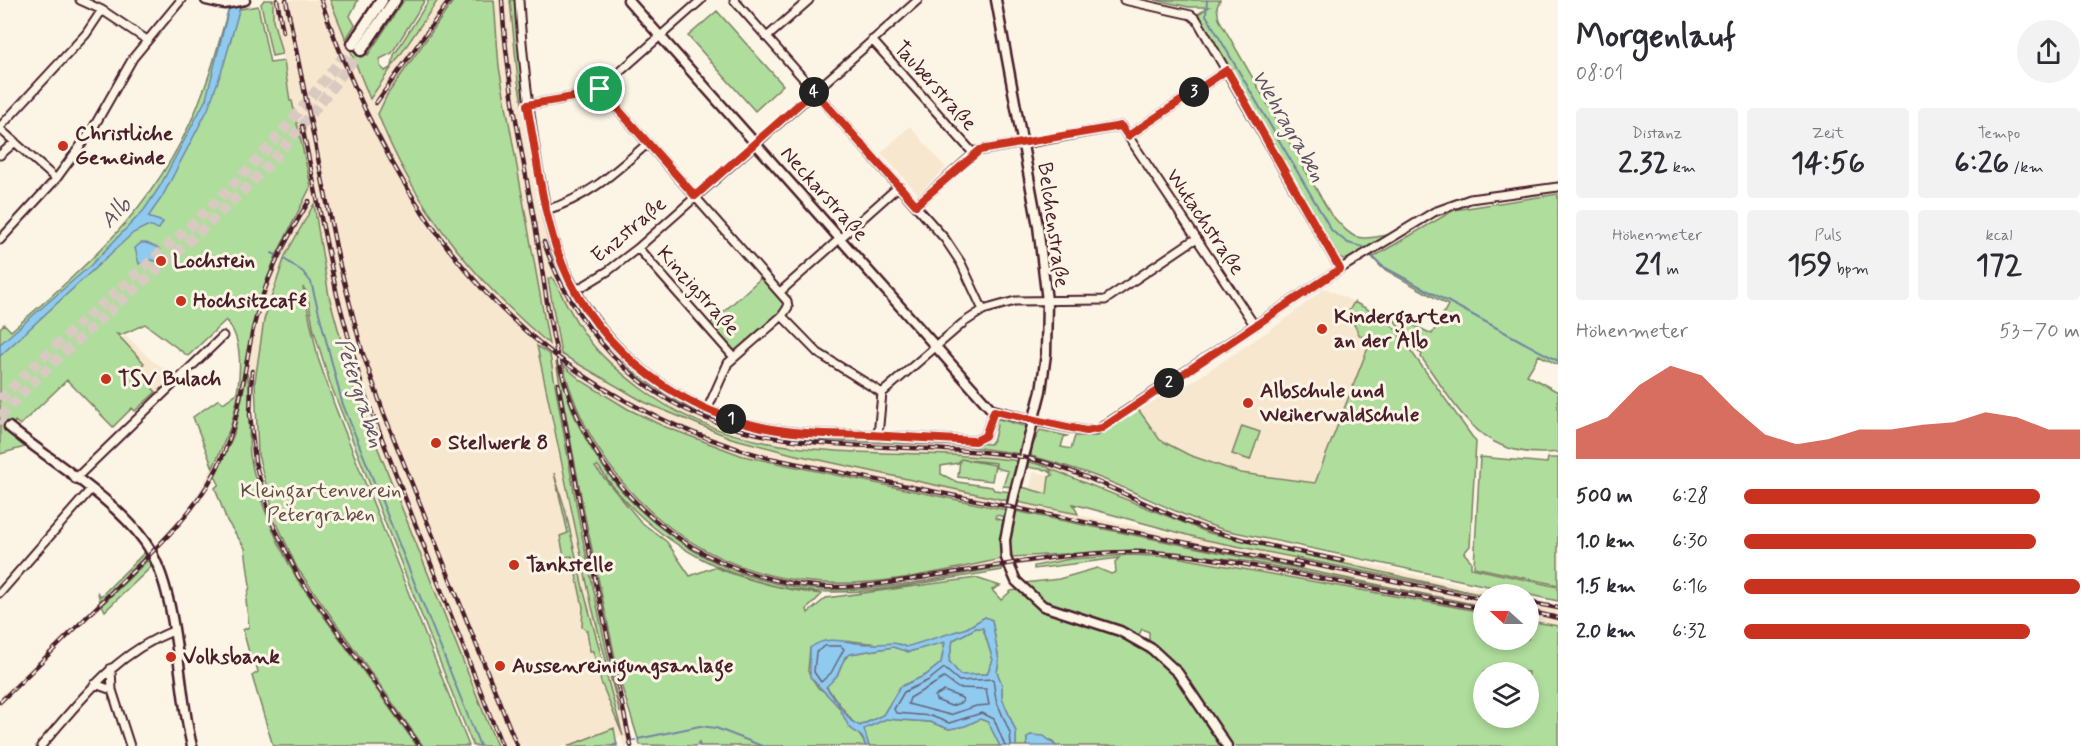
<!DOCTYPE html>
<html lang="de">
<meta charset="utf-8">
<style>
:root{--surface:#fff;--page:#f2f2f3;--text:#2b2b33;--muted:#7c7c81;--accent:#c8321e}
body{margin:0;font-family:Mynerve,sans-serif;background:var(--page);color:var(--text);height:100vh;display:flex;flex-direction:column;font-size:22px;white-space:nowrap}
*{box-sizing:border-box;margin:0}
p{font-size:20px;color:var(--muted)}
.icon{flex:none;width:33px;height:33px;fill:none;stroke:currentColor;stroke-width:2;stroke-linecap:round;stroke-linejoin:round}
.map{position:relative;flex:1;overflow:hidden}
.side{display:flex;flex-direction:column;background:var(--surface);width:540px}
.side>*{flex:none}
.needle{width:39px;rotate:291deg}
.controls{position:absolute;left:1473px;top:584px;display:grid;gap:12px}
.controls a{display:grid;place-items:center;width:66px;height:66px;border-radius:50%;background:var(--surface);box-shadow:0 3px 9px #0003;font-size:30px}
.pin{position:absolute;display:grid;place-items:center;width:51px;height:51px;color:#fff;margin:-26px;border:3px solid #fff;border-radius:50%;box-shadow:0 2px 6px #0007}
.km{position:absolute;width:30px;height:30px;margin:-15px;border-radius:50%;background:#222;color:#fff;font-size:16px;line-height:30px;text-align:center}
.round{display:grid;place-items:center;flex:none;width:63px;height:63px;border-radius:32px;background:var(--page)}
.head{display:flex;align-items:center;justify-content:space-between;height:102px;padding:0 18px}
h1{font-size:33px;font-weight:700;line-height:45px}
.stats{display:grid;grid-template-columns:repeat(3,1fr);gap:9px;height:102px;padding:6px 18px}
.stats div{display:grid;align-content:center;border-radius:6px;background:var(--page);text-align:center}
.stats b{font-size:30px;font-weight:700}
.stats small{font-size:16px;font-weight:400}
.stats p{font-size:16px}
.chart{height:168px;padding:12px 18px}
.chart p{display:flex;justify-content:space-between}
.chart svg{width:100%;height:108px;margin-top:6px;fill:var(--accent);opacity:.7}
ul{padding:0 18px;list-style:none;font-size:20px}
li{display:grid;grid-template-columns:96px 72px 1fr;align-items:center;height:45px}
li i{height:15px;border-radius:8px;background:var(--accent)}
main{display:flex;flex:1;min-height:0}
.map>svg:first-child{display:block}
.built{fill:#f7e7cf}
.green{fill:#afdd9c;stroke:#7c7e64;stroke-width:1.5;fill-rule:evenodd}
.water{fill:#8fcbef;stroke:#7386a1;stroke-width:1.5;fill-rule:evenodd}
.lines{fill:none;stroke-linecap:round;stroke-linejoin:round}
.shore{stroke:#666479;stroke-width:1.5}
.stream{stroke:#7386a1;stroke-width:2}
.tertiary-tunnel{stroke:#d8cac0;stroke-width:8;stroke-dasharray:8 4;stroke-linecap:butt}
.trunk-tunnel{stroke:#d8cac0;stroke-width:10;stroke-dasharray:10 5;stroke-linecap:butt}
.minor-casing{stroke:#4a1f2b;stroke-width:11}
.tertiary-casing{stroke:#4a1f2b;stroke-width:13}
.trunk-casing{stroke:#4a1f2b;stroke-width:15}
.minor{stroke:#fcf5e5;stroke-width:7}
.tertiary{stroke:#fcf5e5;stroke-width:8}
.trunk{stroke:#fcf5e5;stroke-width:10}
.rail-casing{stroke:#4a1f2b;stroke-width:4.5}
.rail{stroke:#fcf5e5;stroke-width:2;stroke-dasharray:7;stroke-linecap:butt}
.route-casing{stroke:#fff;stroke-width:12}
.route{stroke:#c8321e;stroke-width:8}
.poi-dot{fill:#c8321e;stroke:#fcf5e5;stroke-width:2}
.labels{text-anchor:middle;dominant-baseline:central;stroke-width:6;stroke-linejoin:round;paint-order:stroke}
.street-label{font-size:21px;fill:#4a1f2b;stroke:#fcf5e5}
.poi-label{font-size:21px;font-weight:bold;fill:#4a1f2b;stroke:#fcf5e5;text-anchor:start}
.park-label{font-size:21px;fill:#634e47;stroke:#fcf5e5}
.water-label{font-size:22px;font-style:italic;fill:#5f5366;stroke:#fcf5e5}
</style>
<main>
<div class="map">
<svg width="1558" height="746" viewBox="0 0 1558 746">
<rect width="100%" height="100%" fill="#fcf5e5"/>
<filter id="ink" filterUnits="userSpaceOnUse"><feTurbulence type="fractalNoise" baseFrequency=".0167" numOctaves="2"/><feDisplacementMap in="SourceGraphic" scale="12" xChannelSelector="R" yChannelSelector="G"/><feConvolveMatrix kernelMatrix="1 2 1 2 8 2 1 2 1" color-interpolation-filters="sRGB"/></filter>
<g filter="url(#ink)">
<!-- built -->
<path class="built" d="M273 0H330L346 40 377 86 438 0H454L378 111 417 190 489 288 548 343 546 347 549 350 546 353 537 347 558 453 592 607 617 701 580 526 515 160 499 67 494 0H510L518 81 550 246 589 324 636 374 682 405 731 426 813 440 964 446 1022 454 1020 461 971 456 821 449 754 442 732 436 690 418 648 394 609 362 574 318 554 315 563 365 574 402 601 456 627 490 668 527 687 541 756 572 784 578 810 582 852 583 1003 560 1005 567 865 588 835 590 774 582 722 565 688 548 656 526 617 487 579 426 558 369 590 544 634 746H624L621 737 616 738 614 729 568 746H497L355 391 329 296 315 204 283 261 264 320 255 381 253 413 259 467 275 521 297 568 422 746H417L332 630 281 548 259 486 252 455 248 400 240 413 228 449 203 499 156 553 153 548 191 506 224 445 264 287 275 258 311 186 273 21Z
M910 126 946 168 918 194 881 153Z
M1325 288 1354 302 1348 313 1360 336 1371 340 1315 483 1241 473 1189 455 1160 440 1138 409 1159 395 1169 397 1283 321Z
M126 335 150 359 174 374 156 392 143 378 140 368 144 363 121 339Z
M572 361 619 389 689 422 754 445 792 454 1003 498 1001 508 743 456 663 426 628 409 570 372Z
M1029 455 1054 461 1158 507 1225 532 1502 594H1483L1209 533 1076 477 1027 461Z
M1034 472 1049 475 1047 494 1029 490Z
M1024 504 1483 595V612L1176 557H1090L1015 566 1012 560 1090 552 1134 550 1176 552 1251 562 1474 604 1023 513Z
M146 555 148 560 102 605 100 601Z
M1528 600 1558 606V625L1529 620Z
M97 603 100 608 0 706V697Z"/>
<!-- green -->
<path class="green" d="M264 0H273V20L282 54 272 56 261 4Z
M330 0H358L350 16 355 25 346 39 368 55 404 0H425L392 53 380 59V66L385 71 392 67 394 55 429 0H438L370 99Z
M454 0H494L499 67 549 344C477 283 411 203 378 114L387 95Z
M510 0H516L524 102 545 219 557 259 575 297 600 332 635 368 668 392 749 427 990 444 994 439 997 425 992 424 993 421 999 419 1027 427 1029 432 1022 454 964 446 814 440 752 431 696 412 669 397 636 374 589 324 573 298 553 257 543 220 518 81Z
M1155 0H1220L1217 7 1219 19 1330 213C1354 240 1354 241 1388 235L1346 260 1336 256 1198 14 1209 7H1189Z
M258 6 270 63 284 61 290 101H292L311 186 275 258 264 287 231 426 213 468 193 417 219 399 223 403 237 393C241 369 243 339 226 320L188 356 145 324 121 335 117 334 144 363 140 368 146 375 143 378 156 392 135 411 132 408 113 427 67 380 20 425 15 421 7 432 25 447 0 454V328L4 324 11 331C95 259 166 197 204 89 214 64 220 37 228 11Z
M717 11 783 85 755 111 688 36Z
M1558 194V365L1539 355 1527 375 1558 392V452C1481 461 1460 411 1421 357L1422 354 1415 350 1390 314 1432 334 1448 305 1382 268 1371 256H1375L1454 210Z
M314 204 329 296 355 391 497 746H473L330 383 314 331 307 293 303 287 318 358 334 404 469 746H423L297 568 276 521 258 455 255 381 264 320 285 256Z
M552 277C563 297 573 318 586 336 600 356 620 372 639 387 752 474 888 443 1020 461L1013 487 1003 486 1008 471 996 468V463L960 459 995 465 992 481 958 477 960 460 958 463 941 466V474L957 482 992 487 994 490 1011 492 1009 501 792 454 731 438 644 402 561 354 548 279Z
M762 277 784 303V308L734 353 709 325Z
M1354 302 1386 319 1396 330 1476 442 1470 546 1464 553 1471 561V568L1558 587V601L1225 530C1185 518 1149 498 1110 482 1084 471 1057 463 1031 456V448L1040 430 1067 436 1064 437 1061 447 1071 449 1075 436H1096L1138 409 1160 440 1189 455 1241 473 1315 483 1371 340 1360 336 1348 313Z
M537 346 550 355 580 526 620 713 592 607Z
M556 362C564 383 569 406 579 426 626 523 726 590 835 590 891 590 948 576 1003 567L1002 570 985 573C936 580 885 592 835 592 742 593 649 543 598 466L595 467 641 522 667 542 690 576 714 567C750 581 783 590 822 594L807 609 808 613 826 598 976 578 1000 586 992 590 1001 600 1011 591 1018 590C1050 620 1082 615 1118 633 1170 659 1191 699 1222 746H1056L1051 740 1027 738V746H1016V732L1002 698V685L997 672 999 661 992 620 985 617 967 628 917 645 906 647 851 641 810 648 808 671 818 688C830 692 860 734 866 746H700L699 742 696 746 640 745 620 681 584 512Z
M563 365 582 381 628 409 663 426 743 456 1007 510 1006 517 996 515 995 518 1004 521 1000 546 1001 559C942 572 872 588 811 582 690 571 592 482 563 365Z
M247 374C251 380 248 439 250 455 258 499 275 540 297 579L417 746H273L252 676 258 672 255 659 251 660 243 630 249 627 246 600 250 586 245 548 227 521 215 488 219 484 215 476 234 434Z
M1242 426 1260 432 1250 460 1232 454Z
M1480 457 1547 463 1548 458H1558V585L1474 567Z
M1027 461 1048 467 1051 471V469L1209 533 1483 595 1206 540 1073 504 1078 514 1017 502 1022 487 1047 494 1049 477 1053 475C1045 465 1034 472 1026 465Z
M554 473 565 509 584 592 623 736 601 682 593 651H590L587 631 582 627 583 607 572 556 564 557 560 536 568 533Z
M1015 511 1483 606 1251 562 1176 552 1134 550 1012 557 1010 543Z
M145 552 146 555 100 601 98 593 101 596Z
M1131 555 1176 557 1483 612 1484 639H1528L1529 621 1558 626V746H1232L1180 670 1149 642V632L1142 629 1139 635C1111 620 1069 619 1045 603 1037 598 1031 590 1024 583L1059 579 1097 568 1111 574 1116 572 1115 562 1119 558 1034 569V566L1070 559ZM1484 672H1528V717H1484Z
M148 560 151 567 105 611 102 605Z
M976 628H983L993 660 987 674 960 675 949 661 953 640Z
M945 641 941 663 926 675 900 687 883 715 859 726 852 721 826 686C837 676 840 660 850 654L893 647 909 652Z
M886 719 930 722 949 729 965 726 980 719 988 722 1000 746H869L863 729Z
M614 728 617 746H568Z"/>
<!-- water -->
<path class="water" d="M231 0H242L224 64 208 109 162 197 148 217 163 222 159 229 147 226 133 233 0 356V344L91 265 144 210 160 186 206 99Z
M146 243 159 248 163 256 161 262 150 260 139 264 135 248 141 243Z
M985 617 992 620 999 661 997 672 1002 685V698L1016 732V746H1000L988 722 980 719 965 726 949 729 930 722 886 719 864 729 869 746H866L862 737 849 727 839 707 810 677V648C829 633 848 644 869 644 884 645 893 640 906 647L967 628ZM976 628H983L993 660 987 674 960 675 949 661 953 640ZM945 642 941 663 926 675 900 687 883 715 860 726 851 721 826 687 837 676 845 657 850 654 893 647 908 652Z
M1030 735 1044 736 1056 746H1027V738Z"/>
<g class="lines">
<!-- shore -->
<path class="shore" d="M825 646H841L844 649 831 673 821 682 814 672 816 652Z
M944 678 958 688 986 689 989 705 976 706 950 715 908 704 910 698Z
M944 691 962 698 963 702 951 706 936 700 935 696Z
M1005 746 994 719 982 713 949 723 931 716 896 713 894 709 904 692 929 680 944 668 959 681 993 679 996 700 1010 733 1011 746"/>
<!-- stream -->
<path class="stream" d="M1207 0 1206 15 1332 231 1348 243 1366 248
M272 253 276 255
M1371 255 1382 266 1558 361
M284 259 303 272 311 282 342 402 480 746
M638 739 700 726 716 728 762 746
M633 741 635 740
M698 743 699 746
M612 746 617 744"/>
<!-- tertiary-tunnel -->
<path class="tertiary-tunnel" d="M0 420 9 427"/>
<!-- trunk-tunnel -->
<path class="trunk-tunnel" d="M0 400C71 326 152 264 225 193 272 147 312 96 353 44
M0 417C76 334 167 266 247 187 289 145 325 97 361 50"/>
<!-- minor casing -->
<g class="minor-casing">
<path id="minor" d="M80 0 102 10 147 40
M519 0C522 57 529 111 538 167 544 196 548 227 559 255 593 342 670 408 761 427 796 435 835 434 870 435 905 437 940 439 975 441L985 436 994 411
M734 0 945 239 961 263 983 310
M1124 0 1191 15 1197 20 1340 269
M767 37 809 0
M872 40 974 154
M600 89 787 301 788 307 782 316 728 363 707 410
M527 105 596 93 701 0
M0 127 86 34 102 10
M0 129 56 179
M1128 136 1255 326
M1023 144 1121 126 1128 136 1227 70
M0 155 15 142
M916 205 977 151 1023 143
M546 210C588 198 616 171 648 143
M0 240 56 179 92 130 133 58 181 0
M638 248 733 356
M575 291 608 271 638 248 918 0
M780 292 899 186
M782 316 818 353 882 393
M1035 421 1086 431 1097 430 1340 269 1434 212 1470 199 1558 187
M878 436 882 393 963 323 983 310 1015 301 1105 300 1195 239
M75 479 223 336
M0 593 91 489
M111 668 112 690 130 746
M95 684 112 690
M41 746C82 699 114 654 173 631"/>
</g>
<!-- tertiary casing -->
<g class="tertiary-casing">
<path id="tertiary" d="M206 0 224 4 245 0
M628 0 992 410 1035 421
M996 0 1038 226 1047 301 1046 354 1041 391 1014 495 1005 540 1006 558 1016 581 1043 606 1120 631 1152 649 1178 673 1227 746
M9 427C52 462 114 498 145 542 180 592 177 688 192 746"/>
</g>
<!-- trunk casing -->
<g class="trunk-casing">
<path id="trunk" d="M353 44 382 0
M361 50 395 0"/>
</g>
<!-- minor -->
<use href="#minor" class="minor"/>
<!-- tertiary -->
<use href="#tertiary" class="tertiary"/>
<!-- trunk -->
<use href="#trunk" class="trunk"/>
<!-- rail casing -->
<g class="rail-casing">
<path id="rail" d="M277 0 283 32
M286 0 339 262 362 351 384 414 517 746
M321 0C400 230 527 392 769 458L1301 566
M502 0C506 76 521 149 535 224 545 283 550 347 572 403 612 510 713 582 826 587 864 588 901 581 938 575 1004 565 1069 552 1135 552 1189 552 1243 564 1296 574 1358 585 1421 597 1484 609
M376 103 450 0
M302 126 337 295 363 390 502 746
M544 242C558 285 581 321 611 354 703 452 824 442 946 450 975 451 1004 453 1032 459 1088 473 1139 503 1193 524 1241 542 1292 550 1343 561
M252 371 250 414 255 462 271 520 298 576 420 746
M558 384 584 527 631 746
M1295 561 1484 599
M1528 602 1558 608
M1528 611 1558 618
M0 702C40 663 80 624 120 584 160 544 202 507 224 453 240 414 244 371 253 329 264 282 284 242 309 201"/>
</g>
<!-- rail -->
<use href="#rail" class="rail"/>
</g>
</g>
<g class="lines" filter="url(#ink)">
<!-- route casing -->
<g class="route-casing">
<path id="route" d="M1227 70 1340 269 1102 428 1086 431 994 411 985 436 975 441C940 439 905 437 870 435 835 434 797 435 762 427 669 407 586 339 556 247 541 202 536 152 527 105L596 93 600 89 695 196 814 91 916 205 980 150 1121 126 1128 136Z"/>
</g>
<!-- route -->
<use href="#route" class="route"/>
</g>
<!-- markers -->
<g class="poi-dot">
<circle cx="63" cy="146" r="6"/>
<circle cx="161" cy="261" r="6"/>
<circle cx="181" cy="301" r="6"/>
<circle cx="1322" cy="329" r="6"/>
<circle cx="106" cy="379" r="6"/>
<circle cx="1248" cy="403" r="6"/>
<circle cx="436" cy="443" r="6"/>
<circle cx="514" cy="565" r="6"/>
<circle cx="171" cy="657" r="6"/>
<circle cx="500" cy="666" r="6"/>
</g>
<g class="labels">
<!-- street labels -->
<g class="street-label">
<text transform="translate(935 86) rotate(48)">Tauberstraße</text>
<text transform="translate(824 194) rotate(48)">Neckarstraße</text>
<text transform="translate(1205 222) rotate(56)">Wutachstraße</text>
<text transform="translate(1053 225) rotate(82)">Belchenstraße</text>
<text transform="translate(629 230) rotate(-40)">Enzstraße</text>
<text transform="translate(698 291) rotate(48)">Kinzigstraße</text>
</g>
<!-- poi labels -->
<g class="poi-label">
<text x="75" y="134">Christliche<tspan x="75" dy="24">Gemeinde</tspan></text>
<text x="173" y="261">Lochstein</text>
<text x="193" y="301">Hochsitzcafé</text>
<text x="1334" y="317">Kindergarten<tspan x="1334" dy="24">an der Alb</tspan></text>
<text x="118" y="379">TSV Bulach</text>
<text x="1260" y="391">Albschule und<tspan x="1260" dy="24">Weiherwaldschule</tspan></text>
<text x="448" y="443">Stellwerk 8</text>
<text x="526" y="565">Tankstelle</text>
<text x="183" y="657">Volksbank</text>
<text x="512" y="666">Aussenreinigungsanlage</text>
</g>
<!-- park labels -->
<g class="park-label">
<text x="321" y="491">Kleingartenverein<tspan x="321" dy="24">Petergraben</tspan></text>
</g>
<!-- water labels -->
<g class="water-label">
<text transform="translate(1288 126) rotate(60)">Wehragraben</text>
<text transform="translate(116 213) rotate(-48)">Alb</text>
<text transform="translate(359 393) rotate(72)">Petergraben</text>
</g>
</g>
</svg>
<div class="controls">
<a><svg class="needle" viewBox="-14 -14 28 28"><path d="M0-13l5 13h-10z" fill="#e53935"/><path d="M0 13l5-13h-10z" fill="#7c7c81"/></svg></a>
<a><svg class="icon" aria-label="layers" viewBox="0 0 24 24"><path d="M12 4l9 5-9 5-9-5zM3 14l9 5 9-5"/></svg></a>
</div>
<div class="pin" style="left:600px;top:89px;background:#1e9e55"><svg class="icon" aria-label="arrive" viewBox="0 0 24 24"><path d="M6 21V4h12l-3 4 3 4H6"/></svg></div>
<b class="km" style="left:731px;top:419px">1</b>
<b class="km" style="left:1169px;top:383px">2</b>
<b class="km" style="left:1194px;top:92px">3</b>
<b class="km" style="left:814px;top:92px">4</b>
</div>
<section class="side">
<div class="head"><div><h1>Morgenlauf</h1><p>08:01</p></div><a class="round"><svg class="icon" aria-label="share" viewBox="0 0 24 24"><path d="M12 15V3M7 8l5-5 5 5M5 13v7h14v-7"/></svg></a></div>
<div class="stats">
<div><p>Distanz</p><b>2.32<small> km</small></b></div>
<div><p>Zeit</p><b>14:56</b></div>
<div><p>Tempo</p><b>6:26<small> /km</small></b></div>
</div>
<div class="stats">
<div><p>Höhenmeter</p><b>21<small> m</small></b></div>
<div><p>Puls</p><b>159<small> bpm</small></b></div>
<div><p>kcal</p><b>172</b></div>
</div>
<div class="chart"><p><span>Höhenmeter</span>53–70 m</p>
<svg viewBox="0 0 160 44" preserveAspectRatio="none"><path d="M0 44V32L10 27L20 14L30 6L40 10L50 23L60 34L70 38L80 36L90 32L100 32L110 30L120 29L130 25L140 27L150 32L160 32V44z"/></svg>
</div>
<ul>
<li><b>500 m</b>6:28<i style="width:88%"></i></li>
<li><b>1.0 km</b>6:30<i style="width:87%"></i></li>
<li><b>1.5 km</b>6:16<i style="width:100%"></i></li>
<li><b>2.0 km</b>6:32<i style="width:85%"></i></li>
</ul>
</section>
</main>
